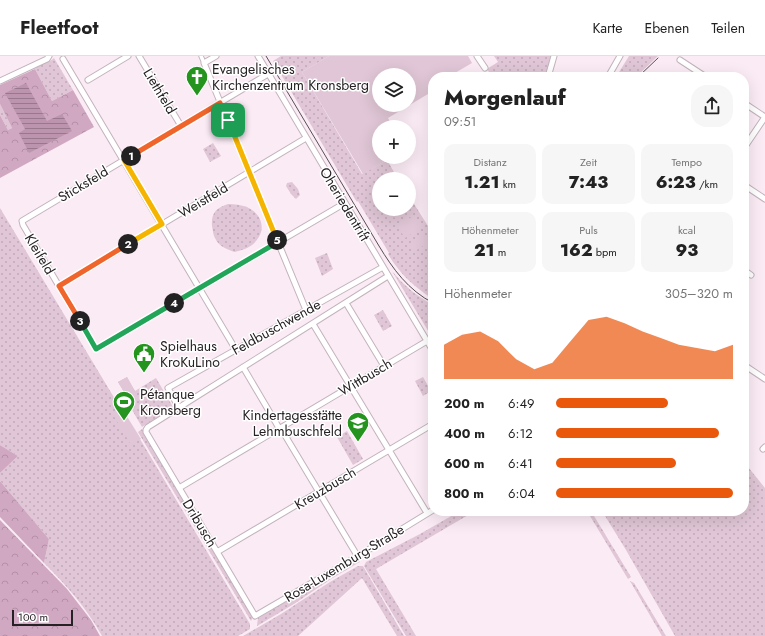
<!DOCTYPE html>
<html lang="de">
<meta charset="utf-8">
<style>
:root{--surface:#fff;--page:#f6f6f6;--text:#222;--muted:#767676;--line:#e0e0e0;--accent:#ea580c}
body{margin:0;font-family:Jost,sans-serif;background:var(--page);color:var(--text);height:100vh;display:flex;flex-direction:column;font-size:15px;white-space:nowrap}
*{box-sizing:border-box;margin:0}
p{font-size:13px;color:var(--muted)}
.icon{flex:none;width:22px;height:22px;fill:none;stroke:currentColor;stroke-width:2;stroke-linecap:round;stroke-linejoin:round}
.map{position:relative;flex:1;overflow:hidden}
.side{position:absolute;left:428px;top:16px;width:321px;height:444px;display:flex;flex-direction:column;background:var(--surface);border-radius:16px;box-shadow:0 4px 16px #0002}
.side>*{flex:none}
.buttons{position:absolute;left:372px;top:12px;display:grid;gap:8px}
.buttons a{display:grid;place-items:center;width:44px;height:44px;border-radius:50%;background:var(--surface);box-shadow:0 4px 16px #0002;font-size:20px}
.scale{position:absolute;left:12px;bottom:10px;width:61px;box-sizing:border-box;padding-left:4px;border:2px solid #262124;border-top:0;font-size:11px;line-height:14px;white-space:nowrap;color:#262124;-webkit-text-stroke:3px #fff;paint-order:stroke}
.pin{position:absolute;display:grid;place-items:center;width:34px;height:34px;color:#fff;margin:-17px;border-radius:8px;box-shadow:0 2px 6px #0006}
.km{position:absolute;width:20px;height:20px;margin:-10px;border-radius:50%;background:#222;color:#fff;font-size:11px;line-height:20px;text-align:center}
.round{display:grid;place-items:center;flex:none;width:42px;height:42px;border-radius:16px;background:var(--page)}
.summary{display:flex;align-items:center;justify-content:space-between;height:68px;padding:0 16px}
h1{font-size:22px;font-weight:800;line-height:30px}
.stats{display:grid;grid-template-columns:repeat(3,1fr);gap:6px;height:68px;padding:4px 16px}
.stats div{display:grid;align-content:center;border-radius:10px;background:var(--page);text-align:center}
.stats b{font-size:17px;font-weight:800}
.stats small{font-size:11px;font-weight:400}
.stats p{font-size:11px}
.chart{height:112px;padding:8px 16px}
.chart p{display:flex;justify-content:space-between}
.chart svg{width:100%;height:72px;margin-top:4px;fill:var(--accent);opacity:.7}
ul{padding:0 16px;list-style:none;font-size:13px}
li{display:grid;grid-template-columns:64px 48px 1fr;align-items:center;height:30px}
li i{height:10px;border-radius:5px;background:var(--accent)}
header{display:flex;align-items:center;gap:24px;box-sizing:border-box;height:56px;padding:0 20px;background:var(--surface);border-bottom:1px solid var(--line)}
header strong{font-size:19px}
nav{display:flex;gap:22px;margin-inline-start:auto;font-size:14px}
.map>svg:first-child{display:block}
.grass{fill:url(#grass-dots)}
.forest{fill:url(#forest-crowns)}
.pitch{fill:#e0c6d6;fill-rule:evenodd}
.water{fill:url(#water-rules)}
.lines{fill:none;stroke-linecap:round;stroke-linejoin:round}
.pedestrian-casing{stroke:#c2b3bc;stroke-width:5.5}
.minor-casing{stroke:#c2b3bc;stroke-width:7}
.pedestrian{stroke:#fff;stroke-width:3.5}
.minor{stroke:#fff;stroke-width:5}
.tram{stroke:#575054;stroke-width:1}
.split-1-casing{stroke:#fff;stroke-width:8}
.split-2-casing{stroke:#fff;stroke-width:8}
.split-3-casing{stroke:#fff;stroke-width:8}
.split-4-casing{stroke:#fff;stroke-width:8}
.split-5-casing{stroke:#fff;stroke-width:8}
.split-6-casing{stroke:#fff;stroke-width:8}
.split-1{stroke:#f0652b;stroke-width:5}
.split-2{stroke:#f5b400;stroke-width:5}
.split-3{stroke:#f0652b;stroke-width:5}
.split-4{stroke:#22a559;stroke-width:5}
.split-5{stroke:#22a559;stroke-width:5}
.split-6{stroke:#f5b400;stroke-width:5}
.labels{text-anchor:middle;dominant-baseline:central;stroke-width:3;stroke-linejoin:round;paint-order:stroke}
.poi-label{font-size:14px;fill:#262124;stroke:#fff;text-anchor:start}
.street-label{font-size:14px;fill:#262124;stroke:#fff}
</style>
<header>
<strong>Fleetfoot</strong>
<nav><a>Karte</a><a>Ebenen</a><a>Teilen</a></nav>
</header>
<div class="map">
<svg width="765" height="580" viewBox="0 0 765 580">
<defs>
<pattern id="grass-dots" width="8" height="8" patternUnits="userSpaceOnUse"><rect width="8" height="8" fill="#e0c6d6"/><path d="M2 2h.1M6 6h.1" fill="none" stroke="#c0aab8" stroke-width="1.8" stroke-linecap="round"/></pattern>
<pattern id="forest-crowns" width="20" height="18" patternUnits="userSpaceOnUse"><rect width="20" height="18" fill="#d1a8c2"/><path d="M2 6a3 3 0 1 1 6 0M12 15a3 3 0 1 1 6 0" fill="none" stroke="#b390a7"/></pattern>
<pattern id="water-rules" width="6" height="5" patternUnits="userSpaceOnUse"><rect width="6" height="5" fill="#bd94ae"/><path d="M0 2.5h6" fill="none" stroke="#99788d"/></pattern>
</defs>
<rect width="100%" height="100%" fill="#fbebf5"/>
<!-- grass -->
<path class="grass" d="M281 0H329L302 16 362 118 387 104 398 123H379V153H409V140L428 170 433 168V243C414 231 399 217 388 198L389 197 358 145 357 146 355 143 273 5Z
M494 0H555L550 21H492L487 13 498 6Z
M629 0H658L636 21H616Z
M54 2 73 34 52 45 35 13C37 11 40 8 43 7 47 5 50 6 54 2Z
M0 48 12 72 8 74 0 59Z
M213 87 221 100 210 106 203 93Z
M292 126 298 133 300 139 296 143 291 138 286 130 287 127Z
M228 148C235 148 241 149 247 151 264 159 267 177 252 189 247 193 241 194 235 196 228 194 218 190 215 182 213 179 213 174 212 170 211 157 216 152 228 148Z
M0 152 139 383H140L250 568V573L238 580H102C87 552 66 529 44 507L49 483 0 425V417L18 400 0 389Z
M327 197 333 213 322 220 315 202Z
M392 215C403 229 417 240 433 249V283Z
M383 254 392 270 383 275 374 259Z
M127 321 135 335 156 322 173 351 142 371 128 347 130 346 118 326Z
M423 321 431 335 423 340 415 325Z
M142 373 253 561 251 565 138 376Z
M347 375 363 403 353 409 337 381Z
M744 406 765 432V580H675L626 494 602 455H744Z
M460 455H475L376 513 416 580H406L364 510 366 506 420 478Z
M587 455H591L631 521 628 523Z
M358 501 360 506 358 507 331 523 294 548 257 570 258 561Z
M358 510H363L404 580H397L362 522 298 580H243L281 558 330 526Z
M630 525 634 527 666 580H662Z"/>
<!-- forest -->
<path class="forest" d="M35 13 52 45 73 34 94 71 0 122V59L8 74 12 72 0 48V29Z
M0 389 18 400 0 417Z
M0 425 49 483 44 507 0 461Z
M0 464 67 533 91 564 100 580H0Z"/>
<!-- pitch -->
<path class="pitch" d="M329 0H468L472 7 448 21H433V29L432 30 433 35 388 62 393 71H379V101H392L363 118 302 16ZM379 19H409V49H379Z
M388 153H398L401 157 394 162Z
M413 160 421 172 405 182 397 170Z
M423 179 428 187 415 195 410 187Z
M127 321 138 341 130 346 118 326Z
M121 351 141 383 131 389 112 357Z"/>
<!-- water -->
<path class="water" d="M26 27 47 65 62 58 72 75 29 97 19 77 25 73 5 37Z"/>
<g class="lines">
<!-- pedestrian casing -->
<g class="pedestrian-casing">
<path id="pedestrian" d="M201 0 204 7"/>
</g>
<!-- minor casing -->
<g class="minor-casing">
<path id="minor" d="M139 0 181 70
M216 0 204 7 306 254
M258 0 433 295
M477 0 485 12
M63 3 236 294
M680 4 706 21
M268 18 22 165 23 169 96 293 345 147
M548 21 554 0
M608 21 620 0
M88 24 128 0
M0 25 47 3 49 0
M744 47 765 61
M744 92 765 61
M744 129 765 143
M744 214 751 219
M388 220 148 371 146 374V376L255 560 358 500 433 454
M59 230 306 82
M346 247 384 310
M313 268 427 457
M744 309 765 323
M243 311 279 372 283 376 355 496 358 500
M179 352 168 332 383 211
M763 393 765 391
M179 432 427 285
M217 496 433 368"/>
</g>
<!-- pedestrian -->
<use href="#pedestrian" class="pedestrian"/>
<!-- minor -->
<use href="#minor" class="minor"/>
<!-- tram -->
<path class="tram" d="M266 0 379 190C393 213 408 234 433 247
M638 21 658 2"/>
</g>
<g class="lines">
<!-- split-1 casing -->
<g class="split-1-casing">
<path id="split-1" d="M131 100 220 47 228 64"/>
</g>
<!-- split-2 casing -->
<g class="split-2-casing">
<path id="split-2" d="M128 188 162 168 124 104 131 100"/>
</g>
<!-- split-3 casing -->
<g class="split-3-casing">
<path id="split-3" d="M80 265 59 230 128 188"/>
</g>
<!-- split-4 casing -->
<g class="split-4-casing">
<path id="split-4" d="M80 265 96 293 174 247"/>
</g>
<!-- split-5 casing -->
<g class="split-5-casing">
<path id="split-5" d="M174 247 278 186 277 184"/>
</g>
<!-- split-6 casing -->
<g class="split-6-casing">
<path id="split-6" d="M228 64 277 184"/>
</g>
<!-- split-1 -->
<use href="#split-1" class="split-1"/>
<!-- split-2 -->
<use href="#split-2" class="split-2"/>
<!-- split-3 -->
<use href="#split-3" class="split-3"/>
<!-- split-4 -->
<use href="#split-4" class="split-4"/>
<!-- split-5 -->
<use href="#split-5" class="split-5"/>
<!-- split-6 -->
<use href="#split-6" class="split-6"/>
</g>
<!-- icons -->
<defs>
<g id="church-pin" transform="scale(1.15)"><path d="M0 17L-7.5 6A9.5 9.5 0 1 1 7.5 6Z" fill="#24941f" stroke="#fff"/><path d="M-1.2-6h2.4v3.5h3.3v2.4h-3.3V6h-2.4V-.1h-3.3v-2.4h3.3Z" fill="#fff"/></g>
<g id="civic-pin" transform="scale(1.15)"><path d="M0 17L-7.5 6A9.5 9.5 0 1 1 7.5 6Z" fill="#24941f" stroke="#fff"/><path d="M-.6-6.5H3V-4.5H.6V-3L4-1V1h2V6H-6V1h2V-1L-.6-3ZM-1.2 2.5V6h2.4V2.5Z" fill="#fff"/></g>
<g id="stadium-pin" transform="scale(1.15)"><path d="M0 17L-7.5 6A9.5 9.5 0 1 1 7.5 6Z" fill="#24941f" stroke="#fff"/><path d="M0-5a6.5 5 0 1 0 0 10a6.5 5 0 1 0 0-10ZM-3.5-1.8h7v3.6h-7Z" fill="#fff"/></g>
<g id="school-pin" transform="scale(1.15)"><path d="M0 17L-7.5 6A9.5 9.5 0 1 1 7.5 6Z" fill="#24941f" stroke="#fff"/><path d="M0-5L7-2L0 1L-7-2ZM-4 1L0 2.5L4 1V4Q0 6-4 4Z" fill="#fff"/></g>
</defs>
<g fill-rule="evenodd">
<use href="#church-pin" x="197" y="21"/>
<use href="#civic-pin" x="144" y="298"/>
<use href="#stadium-pin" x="124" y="346"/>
<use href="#school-pin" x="358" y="367"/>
</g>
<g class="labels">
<!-- poi labels -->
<g class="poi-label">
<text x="212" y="13">Evangelisches<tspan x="212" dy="16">Kirchenzentrum Kronsberg</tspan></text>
<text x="160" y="290">Spielhaus<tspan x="160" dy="16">KroKuLino</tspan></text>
<text x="140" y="338">Pétanque<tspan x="140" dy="16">Kronsberg</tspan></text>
<text x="342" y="359" text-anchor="end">Kindertagesstätte<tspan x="342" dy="16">Lehmbuschfeld</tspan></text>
</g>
<!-- street labels -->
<g class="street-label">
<text transform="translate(160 35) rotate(59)">Liethfeld</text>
<text transform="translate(83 128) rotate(-31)">Sticksfeld</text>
<text transform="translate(203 144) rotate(-31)">Weistfeld</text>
<text transform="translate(345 148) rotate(59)">Oheriedentrift</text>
<text transform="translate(40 198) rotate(59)">Kleifeld</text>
<text transform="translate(276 271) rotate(-29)">Feldbuschwende</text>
<text transform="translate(365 321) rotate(-31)">Wittbusch</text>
<text transform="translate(325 432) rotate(-31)">Kreuzbusch</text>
<text transform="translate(200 467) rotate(59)">Dribusch</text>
<text transform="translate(344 507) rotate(-31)">Rosa-Luxemburg-Straße</text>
</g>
</g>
</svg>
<div class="buttons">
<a><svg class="icon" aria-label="layers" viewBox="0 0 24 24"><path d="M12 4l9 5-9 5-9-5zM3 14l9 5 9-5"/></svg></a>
<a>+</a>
<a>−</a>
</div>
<div class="scale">100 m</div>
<div class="pin" style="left:228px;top:64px;background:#1e9e55"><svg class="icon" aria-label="arrive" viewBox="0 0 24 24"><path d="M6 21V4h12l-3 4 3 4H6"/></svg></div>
<b class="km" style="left:131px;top:100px">1</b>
<b class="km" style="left:128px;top:188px">2</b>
<b class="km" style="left:80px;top:265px">3</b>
<b class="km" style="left:174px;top:247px">4</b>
<b class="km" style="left:277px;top:184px">5</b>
<section class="side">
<div class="summary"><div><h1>Morgenlauf</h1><p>09:51</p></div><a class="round"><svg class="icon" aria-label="share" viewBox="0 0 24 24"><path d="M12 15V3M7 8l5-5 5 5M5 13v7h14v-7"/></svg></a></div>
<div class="stats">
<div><p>Distanz</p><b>1.21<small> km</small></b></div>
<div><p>Zeit</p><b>7:43</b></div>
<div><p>Tempo</p><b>6:23<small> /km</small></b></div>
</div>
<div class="stats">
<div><p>Höhenmeter</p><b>21<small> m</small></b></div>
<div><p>Puls</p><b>162<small> bpm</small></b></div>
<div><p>kcal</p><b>93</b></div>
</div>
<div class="chart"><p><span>Höhenmeter</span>305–320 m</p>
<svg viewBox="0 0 160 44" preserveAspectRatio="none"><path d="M0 44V23L10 17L20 15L30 21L40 32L50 38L60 34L70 21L80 8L90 6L100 10L110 15L120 19L130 23L140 25L150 27L160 23V44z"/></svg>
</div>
<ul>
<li><b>200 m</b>6:49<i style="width:63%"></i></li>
<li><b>400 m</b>6:12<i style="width:92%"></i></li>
<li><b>600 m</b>6:41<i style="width:68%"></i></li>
<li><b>800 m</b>6:04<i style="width:100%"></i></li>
</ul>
</section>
</div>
